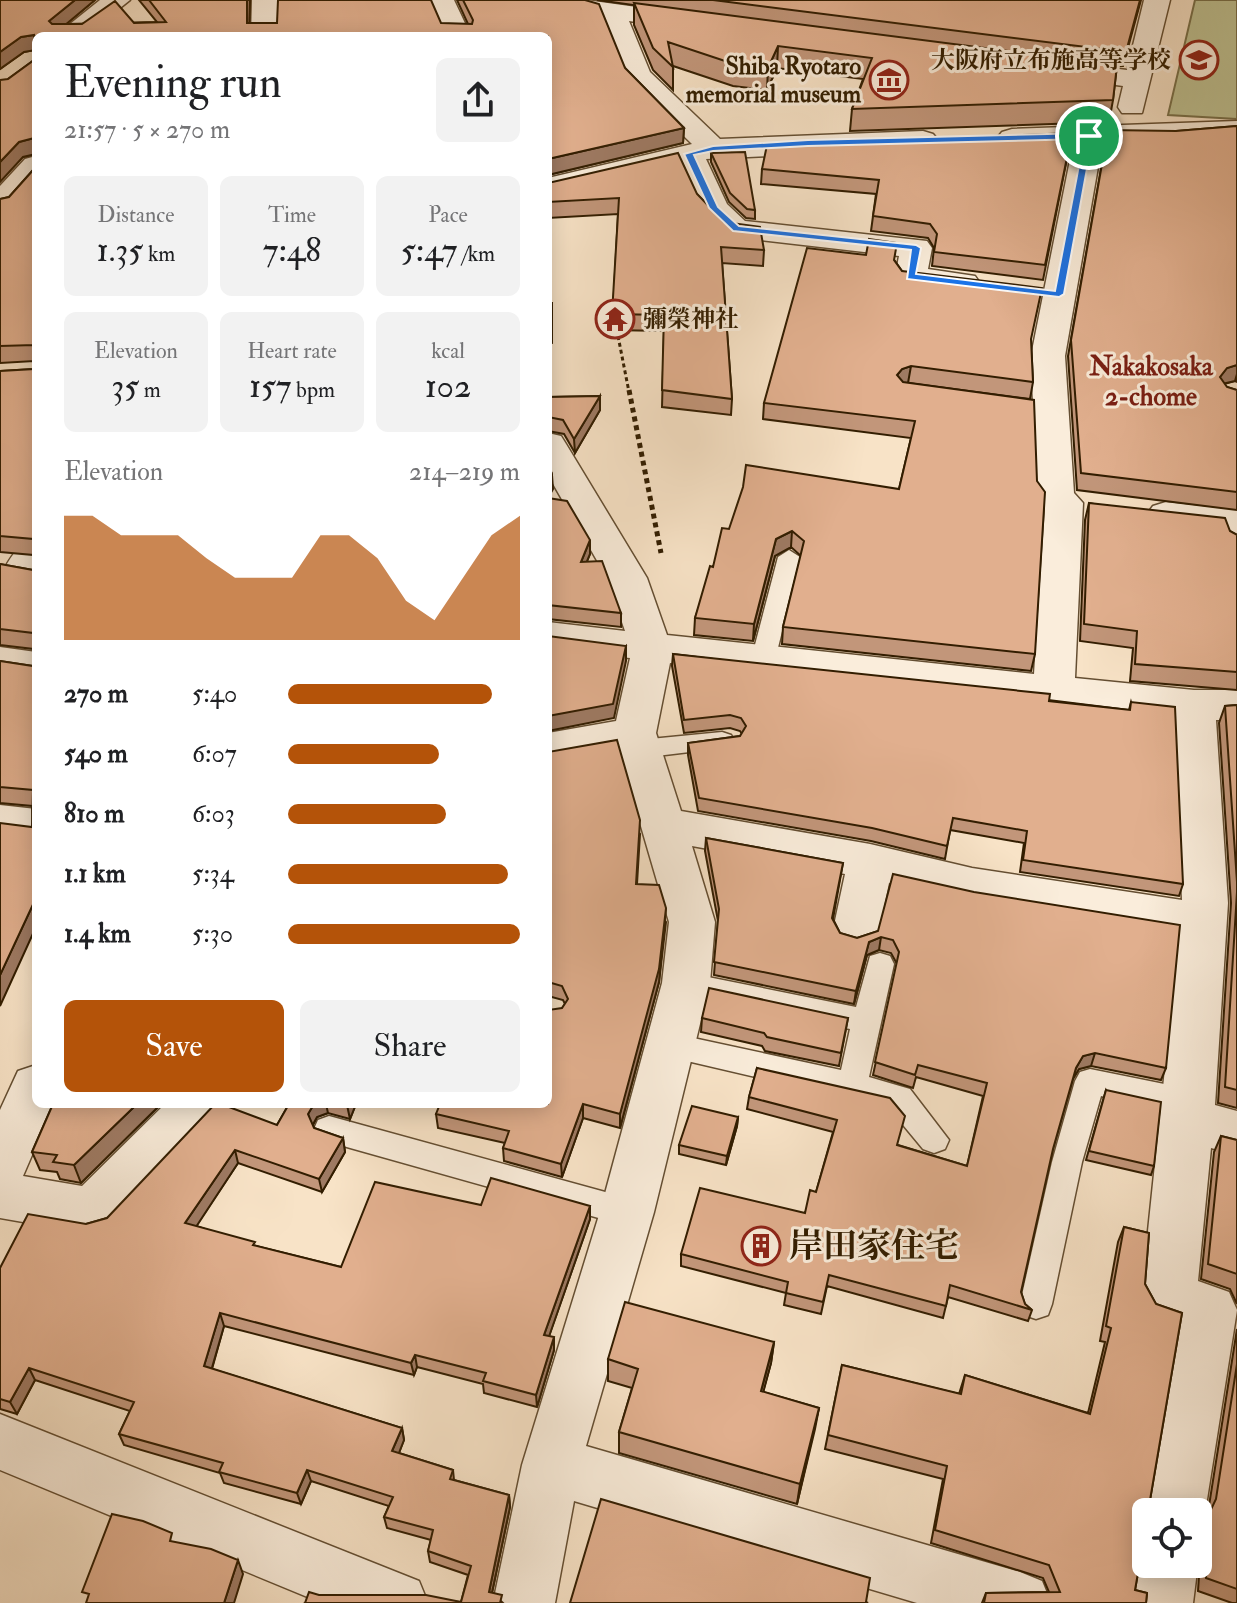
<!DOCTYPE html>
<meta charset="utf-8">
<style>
:root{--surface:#fff;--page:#f2f2f2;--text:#202124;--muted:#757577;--accent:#b45309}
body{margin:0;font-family:"IM FELL Double Pica","Noto Serif JP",serif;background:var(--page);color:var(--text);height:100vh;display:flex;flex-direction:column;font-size:30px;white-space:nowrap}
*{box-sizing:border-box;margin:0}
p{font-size:26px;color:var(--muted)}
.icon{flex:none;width:44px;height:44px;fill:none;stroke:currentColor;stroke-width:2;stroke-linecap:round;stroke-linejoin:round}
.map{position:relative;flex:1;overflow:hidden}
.sheet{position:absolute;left:32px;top:32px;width:520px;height:1076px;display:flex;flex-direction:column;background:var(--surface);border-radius:12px;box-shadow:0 4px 20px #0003}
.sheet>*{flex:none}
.controls{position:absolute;left:1132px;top:1498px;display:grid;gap:16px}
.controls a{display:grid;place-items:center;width:80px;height:80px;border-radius:12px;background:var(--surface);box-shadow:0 4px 20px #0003;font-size:40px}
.pin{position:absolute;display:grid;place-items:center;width:68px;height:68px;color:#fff;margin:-34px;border:4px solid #fff;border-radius:50%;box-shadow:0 2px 8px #0007}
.round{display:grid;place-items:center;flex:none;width:84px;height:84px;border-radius:12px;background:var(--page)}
.headline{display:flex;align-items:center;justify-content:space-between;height:136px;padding:0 32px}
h1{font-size:44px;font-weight:600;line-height:60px}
.metrics{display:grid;grid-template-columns:repeat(3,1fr);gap:12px;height:136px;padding:8px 32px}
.metrics div{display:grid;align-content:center;border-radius:12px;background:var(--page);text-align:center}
.metrics b{font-size:34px;font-weight:600}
.metrics small{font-size:22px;font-weight:400}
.metrics p{font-size:22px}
.chart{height:224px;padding:16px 32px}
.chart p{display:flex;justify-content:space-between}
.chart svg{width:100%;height:144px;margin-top:8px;fill:var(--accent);opacity:.7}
.cta{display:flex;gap:16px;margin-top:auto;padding:16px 32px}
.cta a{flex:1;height:92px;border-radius:12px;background:var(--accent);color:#fff;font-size:32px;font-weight:600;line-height:92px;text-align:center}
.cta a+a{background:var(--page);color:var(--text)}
ul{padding:0 32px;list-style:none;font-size:26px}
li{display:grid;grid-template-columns:128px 96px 1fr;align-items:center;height:60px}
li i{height:20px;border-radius:10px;background:var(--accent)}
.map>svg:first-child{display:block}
.green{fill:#bfc394;stroke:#78704a;stroke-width:2}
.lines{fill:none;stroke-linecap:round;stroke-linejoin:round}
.lane-casing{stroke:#644e32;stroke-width:3}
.street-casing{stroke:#644e32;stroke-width:3}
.path-far1{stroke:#321d00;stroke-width:3;stroke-dasharray:4 3;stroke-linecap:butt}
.path{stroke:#321d00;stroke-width:5;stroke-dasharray:5 4;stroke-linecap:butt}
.lane{fill:#faeddb;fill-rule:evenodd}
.street{fill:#faeddb;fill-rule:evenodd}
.wall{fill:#c2967a;stroke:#321d00;stroke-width:2}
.shaded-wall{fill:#9e7a63;stroke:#321d00;stroke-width:2}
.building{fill:#e1af8e;stroke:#321d00;stroke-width:2}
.route{fill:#1a73e8;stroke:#fff;stroke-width:2;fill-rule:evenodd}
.labels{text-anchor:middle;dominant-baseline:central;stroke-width:6;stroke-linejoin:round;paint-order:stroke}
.far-poi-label{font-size:24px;font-weight:bold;fill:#321d00;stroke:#faeddb;text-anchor:end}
.far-neighbourhood-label{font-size:26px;font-weight:bold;fill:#7a1f14;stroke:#faeddb}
.near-poi-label{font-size:34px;font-weight:bold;fill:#321d00;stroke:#faeddb;text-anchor:start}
</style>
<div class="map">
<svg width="1237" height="1603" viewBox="0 0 1237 1603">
<rect width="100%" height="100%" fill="#f8e3c7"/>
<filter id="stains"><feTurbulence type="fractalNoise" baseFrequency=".0025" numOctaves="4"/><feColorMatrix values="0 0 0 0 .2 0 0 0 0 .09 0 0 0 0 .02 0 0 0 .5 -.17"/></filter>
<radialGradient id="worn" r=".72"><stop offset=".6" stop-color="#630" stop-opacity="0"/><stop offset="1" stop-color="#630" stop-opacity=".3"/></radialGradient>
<!-- green -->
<path class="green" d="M1195 0H1237V119L1168 115Z"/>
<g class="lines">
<!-- lane casing -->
<g class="lane-casing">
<path id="lane" d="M789 550 800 557 775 660 772 666H754L751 660 778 557Z
M722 732 731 735 735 741 731 747 640 758 631 755 627 749 631 743 640 740Z
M880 953 890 956 894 964 869 1077 910 1089 949 1140 945 1149 934 1153 923 1149 889 1108 670 1057 660 1053 655 1045 660 1037 670 1033 841 1070 850 1029 698 997 688 994 684 986 688 978 698 975 856 1007 870 956Z
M1090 1069 1189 1089 1200 1093 1204 1102 1200 1111 1189 1115 1101 1096 1082 1162 1052 1304 1048 1315 1036 1319 1024 1315 1020 1304 1052 1162 1075 1081 1080 1072Z
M329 1116 627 1198 638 1202 643 1212 638 1222 627 1226 329 1142 318 1138 314 1129 318 1120Z"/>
</g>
<!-- street casing -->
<g class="street-casing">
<path id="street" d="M100 0H130L85 36H55Z
M252 0H278L277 36H251Z
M428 0H454L471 36H445Z
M586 0 702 16 706 22 702 28 693 30 629 21 650 72 720 139 923 131 933 134 938 140 933 146 923 149 706 159 727 204 745 221 927 241 932 248 928 269 975 276 980 283 975 290 964 293 900 284 895 277 899 256 725 236 699 208 679 165 548 196V178L692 144 627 81 601 16 586 12 582 6Z
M1144 0H1170L1142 113H1122L1118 107 1123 86 1045 75 1041 69 1045 63 1055 61 1127 70Z
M1237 121V139L1102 144 1065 356 1074 493 1083 503 1075 678 1194 690H1237V720H1216L1228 903 1215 1105 1237 1111V1155L1211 1148 1198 1281 1229 1292 1237 1310 1205 1512 1198 1529V1512H1145L1178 1326 1150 1316 1141 1298 1179 935 972 902 889 883 879 930 873 943 856 948 839 943 833 930 845 874 692 846 715 922 710 983 654 1212 586 1446 1020 1572 1042 1581 1051 1603H917L574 1501 555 1603H493L522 1465 600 1212 662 983 669 922 619 751 548 763V733L616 721 630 658 548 650V622L625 631 607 578 548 475V433L561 436 566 444 647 578 667 635 1034 674 1045 508 1037 498 1031 356 1073 145 1002 144 997 138 1002 132 1012 129ZM670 663 1174 717 1182 900 972 868 870 844 681 811 656 733Z
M36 156V183L11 211 0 213V186L25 159Z
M1166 502 1237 510V534L1153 522 1147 514 1153 506Z
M36 539V578L23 582 9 578 4 569C13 554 19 543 36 539Z
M0 647 36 652V680L0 675Z
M0 805 36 809V841L0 837Z
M36 1065V1104H54L23 1176 82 1186 165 1104H223L216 1119 111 1228 92 1234 0 1218V1110L18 1071Z
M0 1414 419 1581 428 1603H322L0 1470Z
M1146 1544V1564L1198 1563 1193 1603H1131L1138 1564Z"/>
</g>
<!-- path-far1 -->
<path class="path-far1" d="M618 336 629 392"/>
<!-- path -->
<path class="path" d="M629 390 661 553"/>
<!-- lane -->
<use href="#lane" class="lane"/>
<!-- street -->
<use href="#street" class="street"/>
</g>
<!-- wall -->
<path class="wall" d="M0 0H95L66 24 157 22 139 0H250L249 23 468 24 457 0H585L625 68 684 128 683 143 548 175V36H36V927L32 806 0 803V661L33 666V649L0 645V564L33 570V555L0 552V371L34 369V361L0 363V199L9 197 34 169V154L23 157 8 79 34 60V50L24 52 0 69Z
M597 0H1141L1123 66H1117L1113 100 1109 122 850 131 852 109 863 79 777 68 767 90 733 86 673 66V90L653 70 634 25V5Z
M1237 126V382L1235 381 1224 384 1227 387 1237 390V510L1077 490 1068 356 1105 146 1176 131Z
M1072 133 1043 280 932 266 934 248 928 238 871 231 876 194 761 184 762 169Z
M711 153 755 210V219L746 218 729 202 711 162Z
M548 183 697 194 724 222 764 250 763 266 722 263 732 399 731 415 662 407 664 331 612 330 618 214 548 218Z
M895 261 902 271 1031 340 1033 382 1030 399 908 383 1035 654 1031 671 782 644 783 627 801 556 791 547 775 556 753 641 694 635 695 618 713 567 729 529 899 489 911 438 763 419 764 403Z
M548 303H552V343L548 344Z
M600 396V410L575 453 564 434 548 431V397Z
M548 498 590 554 587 561 621 613V627L548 619Z
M1089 503 1230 531 1237 535V690L1130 681 1133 648 1080 641 1085 520Z
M673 654 1129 710 1131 702 1183 884 1179 896 1020 872 1024 843 950 830 945 859 871 841 698 811 688 755V743L740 736 742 734 740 731 730 728 684 733 672 666Z
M1237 705V1108L1218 1103 1231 903 1219 723 1225 706Z
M548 752 640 834 637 884 666 922 659 982 620 1128 583 1118 562 1177 504 1161 503 1148 505 1143 438 1128 436 1114 562 1008 565 1004 563 1000 548 996Z
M706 838 843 863 833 919 840 933 857 938 878 931 1166 1068 1161 1080 1091 1066 1079 1069 1073 1079 1053 1149 1021 1292 1025 1304 1032 1310 1028 1321 948 1297 943 1318 827 1286 821 1314 784 1305 786 1293 681 1266V1254L805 1213 816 1192 833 1132 747 1109 749 1097 757 1068 898 1145 967 1166 983 1096 916 1077 913 1088 873 1075 897 964 891 953 879 950 867 955 854 1004 714 975 718 921 705 851Z
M702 1018H848L839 1066 765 1051 762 1046 701 1032Z
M1106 1090 1154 1166 1151 1175 1086 1160Z
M53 1104H161L81 1183 60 1179 57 1172 40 1170 32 1152Z
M289 1104H356L350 1119 328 1113 317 1117 313 1125 314 1128 343 1138 345 1152 322 1192 238 1163 196 1226 256 1246 341 1267 481 1205 590 1206V1219L549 1336 554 1350 537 1407 484 1393 483 1384 417 1367 414 1375 224 1326 212 1369 402 1428 404 1440 399 1453 453 1470 454 1480 509 1495 510 1507 492 1593 503 1603H305L319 1595 461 1602 468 1575 430 1562 428 1551 431 1540 387 1528 384 1517 389 1506 311 1481 301 1504 224 1483 220 1473 124 1445 119 1434 130 1411 35 1380 17 1414 0 1409V1268L86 1224 107 1218 277 1125Z
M738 1117 737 1126 726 1165 679 1154V1145Z
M1221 1136 1237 1140V1304L1230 1289 1201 1279 1214 1152Z
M1124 1227 1149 1233 1145 1284 1156 1304 1182 1313 1150 1500 1203 1501V1516L1206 1517 1208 1512 1237 1329V1603H1232L1198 1591 1200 1561H1198V1512H1146V1542L1142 1550 1135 1590 1147 1593 1146 1603H982L986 1593 1049 1592 1043 1578 931 1543 943 1479 825 1449 842 1365 959 1394 965 1375 1088 1413 1105 1342 1100 1341 1118 1242Z
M774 1342 771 1363 763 1392 819 1408 797 1504 619 1453V1432L632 1388 608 1381V1359Z"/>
<!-- shaded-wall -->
<path class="shaded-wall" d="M75 0H95L52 36 49 21Z
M247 0H250L249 36 247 23Z
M34 35 36 50 24 52 0 69V52L21 37Z
M778 46 777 68 767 90 768 68Z
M684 128 683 143 548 175V159Z
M34 138 36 154 23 157 0 182V162L19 142Z
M1237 365V374L1235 381 1222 384 1220 377 1227 368Z
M911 366 908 383 900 385 897 375 902 369Z
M600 396V410L575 453 574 439Z
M552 475 553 489 548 498V483Z
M792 531 791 547 775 556 753 641 754 624 776 539Z
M590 540V554L581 576V562Z
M626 646V661L614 718 548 731V716Z
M36 898V927L0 1006V975Z
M666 908 659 982 620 1128V1114Z
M881 937 879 950 867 955 854 1004 856 991 869 942Z
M1095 1053 1091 1066 1079 1069 1072 1080 1076 1068 1083 1056Z
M137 1104H161L81 1183 74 1165Z
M314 1104H326L328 1113 317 1117 311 1128 308 1114Z
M348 1104H356L350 1119 347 1105Z
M583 1104V1118L562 1177 561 1164Z
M738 1117 737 1126 726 1165 727 1156Z
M343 1138 345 1152 322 1192 319 1179Z
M235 1150 238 1163 190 1236 185 1223Z
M590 1206V1219L545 1348 544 1335Z
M220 1313 224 1326 209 1378 204 1366Z
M554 1337V1350L537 1407 536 1395Z
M774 1342 771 1363 758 1412 761 1391Z
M415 1355 417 1367 414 1375 411 1363Z
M29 1368 35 1380 17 1414 10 1402Z
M819 1408 815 1429 797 1504 800 1484Z
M402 1428 404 1440 395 1463 392 1451Z
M307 1470 311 1481 301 1504 297 1493Z
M509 1495 510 1507 490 1602 489 1592Z
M238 1560 243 1574 234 1603H224Z"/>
<!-- building -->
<path class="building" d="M0 0H75L49 21 52 24H82L115 1 134 23 166 22 149 0H247V23H277L278 0H431L441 23 472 24 473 20 463 0H585L599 4 625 68 684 128 548 159V36H36V898L0 975V823L32 827 33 790 0 787V661L33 666V633L0 629V564L33 570V539L0 536V371L34 369V345L0 346V199L9 197 34 169V138L19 142 0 162V80L8 79 34 60V35L21 37 0 52Z
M713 0H1140L1126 52Z
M634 3 1117 65 1113 100 852 109 872 58 778 46 768 68 734 64 668 42 673 67 653 48Z
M1237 126V365L1227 368 1220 377 1227 387 1237 390V492L1081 473 1071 340 1108 130 1176 131Z
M1072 133 1045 265 934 252 937 234 930 224 873 216 879 180 762 169 767 145Z
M745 152 755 210 747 209 730 193 711 153Z
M678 153 697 194 724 222 760 227 764 250 721 247 732 399 662 390 664 315 612 314 619 198 548 202V183Z
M869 239 897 243 894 260 902 271 1042 288 1031 339 1033 382 911 366 902 369 897 375 903 382 1034 400 1037 481 1045 492 1035 654 783 627 804 541 792 531 776 539 754 624 695 618 710 566 713 567 722 528 729 529 743 487 746 465 899 489 915 421 764 403 807 248 866 255Z
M548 303H552L551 327H548Z
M600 396 574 439 563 420 548 417V397Z
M548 467 552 475 548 483Z
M548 498 567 501 590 540 581 562 602 561 621 613 548 605Z
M1089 503 1225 518 1230 531 1237 535V672L1135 664 1137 631 1084 624Z
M548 636 626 646 613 704 548 716Z
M673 654 1050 694 1049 701 1130 710 1131 702 1175 707 1183 884 1023 860 1027 831 953 818 947 846 872 828 699 798 688 743 740 736 746 726 741 718 730 715 684 720Z
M1237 705V882L1225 706Z
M617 740 640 820 636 884 659 885 666 908 659 969 620 1114 583 1104 561 1164 503 1148 509 1131 436 1114 440 1104H548V1010L562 1008 568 999 562 986 548 982V752Z
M706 838 843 863 832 918 840 933 857 938 878 931 893 874 974 892 1180 925 1166 1068 1095 1053 1083 1056 1076 1068 1053 1149 1021 1292 1025 1304 1032 1310 950 1285 946 1306 829 1275 823 1302 786 1293 788 1282 681 1254 700 1188 805 1213 810 1190 816 1192 837 1120 749 1097 757 1068 890 1098 905 1116 897 1145 967 1166 987 1083 918 1065 915 1075 875 1062 899 952 893 940 881 937 869 942 856 991 714 962 719 909Z
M1237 892V1090L1225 1087Z
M709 988 848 1018 841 1053 767 1037 764 1033 702 1018Z
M1106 1090 1161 1102 1154 1166 1089 1151Z
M53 1104H137L74 1165 53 1162 57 1155 32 1152Z
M215 1104H221L277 1125 289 1104H314L308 1114 314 1128 343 1138 319 1179 235 1150 185 1223 255 1242 253 1245 341 1267 375 1182 481 1205 491 1178 590 1206 544 1335 554 1337 536 1395 483 1381 486 1373 415 1355 411 1363 220 1313 204 1366 402 1428 392 1451 453 1470 450 1479 509 1495 489 1592 502 1595 500 1603H305L309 1592 319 1595H426L461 1602 471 1566 428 1551 433 1530 384 1517 393 1497 307 1470 297 1493 219 1472 223 1463 119 1434 134 1402 29 1368 10 1402 0 1399V1268L28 1214 86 1224 107 1218Z
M692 1106 738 1117 727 1156 679 1145Z
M1221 1136 1237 1140V1274L1208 1264Z
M1124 1227 1149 1233 1145 1284 1156 1304 1182 1313 1150 1500 1203 1501V1516L1207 1518 1216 1499 1237 1364V1589L1206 1578 1208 1548H1198V1512H1146V1541L1142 1550 1135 1590 1147 1593 1146 1603H984L986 1593 1060 1592 1049 1565 935 1530 947 1466 828 1435 842 1365 961 1394 965 1375 1090 1414 1111 1328 1106 1326Z
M625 1302 774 1342 761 1391 819 1408 800 1484 619 1432 638 1369 608 1359Z
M601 1499 870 1578 866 1602 868 1603H570Z
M112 1514 143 1521 172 1533 170 1541 211 1549 238 1560 224 1603H86L89 1594 82 1592Z"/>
<!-- route -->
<path class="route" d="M1089 133 1093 136 1064 294 1059 297 907 279 911 250 733 231 709 208 684 154 713 146 808 140ZM1084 139 1055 291 916 274 921 248 916 245 739 226 718 207 694 155 713 151 808 146Z"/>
<!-- icons -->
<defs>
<g id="school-ring" transform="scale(2)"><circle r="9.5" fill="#faeddb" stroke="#8f2418" stroke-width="1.5"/><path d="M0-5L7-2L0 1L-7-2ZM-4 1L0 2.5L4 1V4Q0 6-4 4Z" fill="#8f2418"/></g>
<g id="museum-ring" transform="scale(2)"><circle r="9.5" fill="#faeddb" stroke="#8f2418" stroke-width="1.5"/><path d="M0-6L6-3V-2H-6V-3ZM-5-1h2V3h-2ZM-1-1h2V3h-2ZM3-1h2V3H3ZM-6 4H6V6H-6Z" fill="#8f2418"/></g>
<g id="temple-ring" transform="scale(2)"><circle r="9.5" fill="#faeddb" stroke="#8f2418" stroke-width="1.5"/><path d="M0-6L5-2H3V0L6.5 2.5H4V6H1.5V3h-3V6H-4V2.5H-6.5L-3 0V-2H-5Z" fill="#8f2418"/></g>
<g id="building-ring" transform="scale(2)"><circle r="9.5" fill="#faeddb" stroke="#8f2418" stroke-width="1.5"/><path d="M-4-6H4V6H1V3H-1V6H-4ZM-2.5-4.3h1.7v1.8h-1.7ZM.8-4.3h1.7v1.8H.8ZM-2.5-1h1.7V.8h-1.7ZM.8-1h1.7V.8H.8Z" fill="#8f2418"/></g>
</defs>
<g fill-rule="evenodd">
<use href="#school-ring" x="1199" y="60"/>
<use href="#museum-ring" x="889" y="80"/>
<use href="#temple-ring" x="615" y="319"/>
<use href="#building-ring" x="761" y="1246"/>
</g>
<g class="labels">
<!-- far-poi labels -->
<g class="far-poi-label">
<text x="1171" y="60">大阪府立布施高等学校</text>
<text x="861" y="66">Shiba Ryotaro<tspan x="861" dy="28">memorial museum</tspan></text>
<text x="643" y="319" text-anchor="start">彌榮神社</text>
</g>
<!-- far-neighbourhood labels -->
<g class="far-neighbourhood-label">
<text x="1151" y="367">Nakakosaka<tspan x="1151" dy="30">2-chome</tspan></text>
</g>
<!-- near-poi labels -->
<g class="near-poi-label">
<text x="789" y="1246">岸田家住宅</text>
</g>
</g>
<rect width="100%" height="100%" filter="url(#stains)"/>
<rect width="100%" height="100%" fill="url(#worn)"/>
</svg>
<div class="controls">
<a><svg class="icon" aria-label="locate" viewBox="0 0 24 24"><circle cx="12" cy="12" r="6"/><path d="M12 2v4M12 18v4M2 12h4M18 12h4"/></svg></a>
</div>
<div class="pin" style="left:1089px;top:136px;background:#1e9e55"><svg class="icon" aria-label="arrive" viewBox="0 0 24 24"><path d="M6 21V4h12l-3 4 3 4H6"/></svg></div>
<section class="sheet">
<div class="headline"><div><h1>Evening run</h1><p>21:57 · 5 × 270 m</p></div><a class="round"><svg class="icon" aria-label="share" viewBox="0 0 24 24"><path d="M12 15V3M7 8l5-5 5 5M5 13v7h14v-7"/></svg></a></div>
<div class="metrics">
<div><p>Distance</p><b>1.35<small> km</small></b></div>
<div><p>Time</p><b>7:48</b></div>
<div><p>Pace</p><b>5:47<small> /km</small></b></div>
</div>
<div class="metrics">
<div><p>Elevation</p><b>35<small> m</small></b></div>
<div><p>Heart rate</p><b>157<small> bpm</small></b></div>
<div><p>kcal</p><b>102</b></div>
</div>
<div class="chart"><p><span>Elevation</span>214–219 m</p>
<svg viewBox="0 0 160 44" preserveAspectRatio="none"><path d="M0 44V6L10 6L20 12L30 12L40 12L50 19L60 25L70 25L80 25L90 12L100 12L110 19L120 32L130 38L140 25L150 12L160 6V44z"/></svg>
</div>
<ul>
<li><b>270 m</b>5:40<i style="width:88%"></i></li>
<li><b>540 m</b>6:07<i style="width:65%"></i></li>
<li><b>810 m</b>6:03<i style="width:68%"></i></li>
<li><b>1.1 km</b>5:34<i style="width:95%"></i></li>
<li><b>1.4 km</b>5:30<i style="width:100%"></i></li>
</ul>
<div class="cta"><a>Save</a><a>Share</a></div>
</section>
</div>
